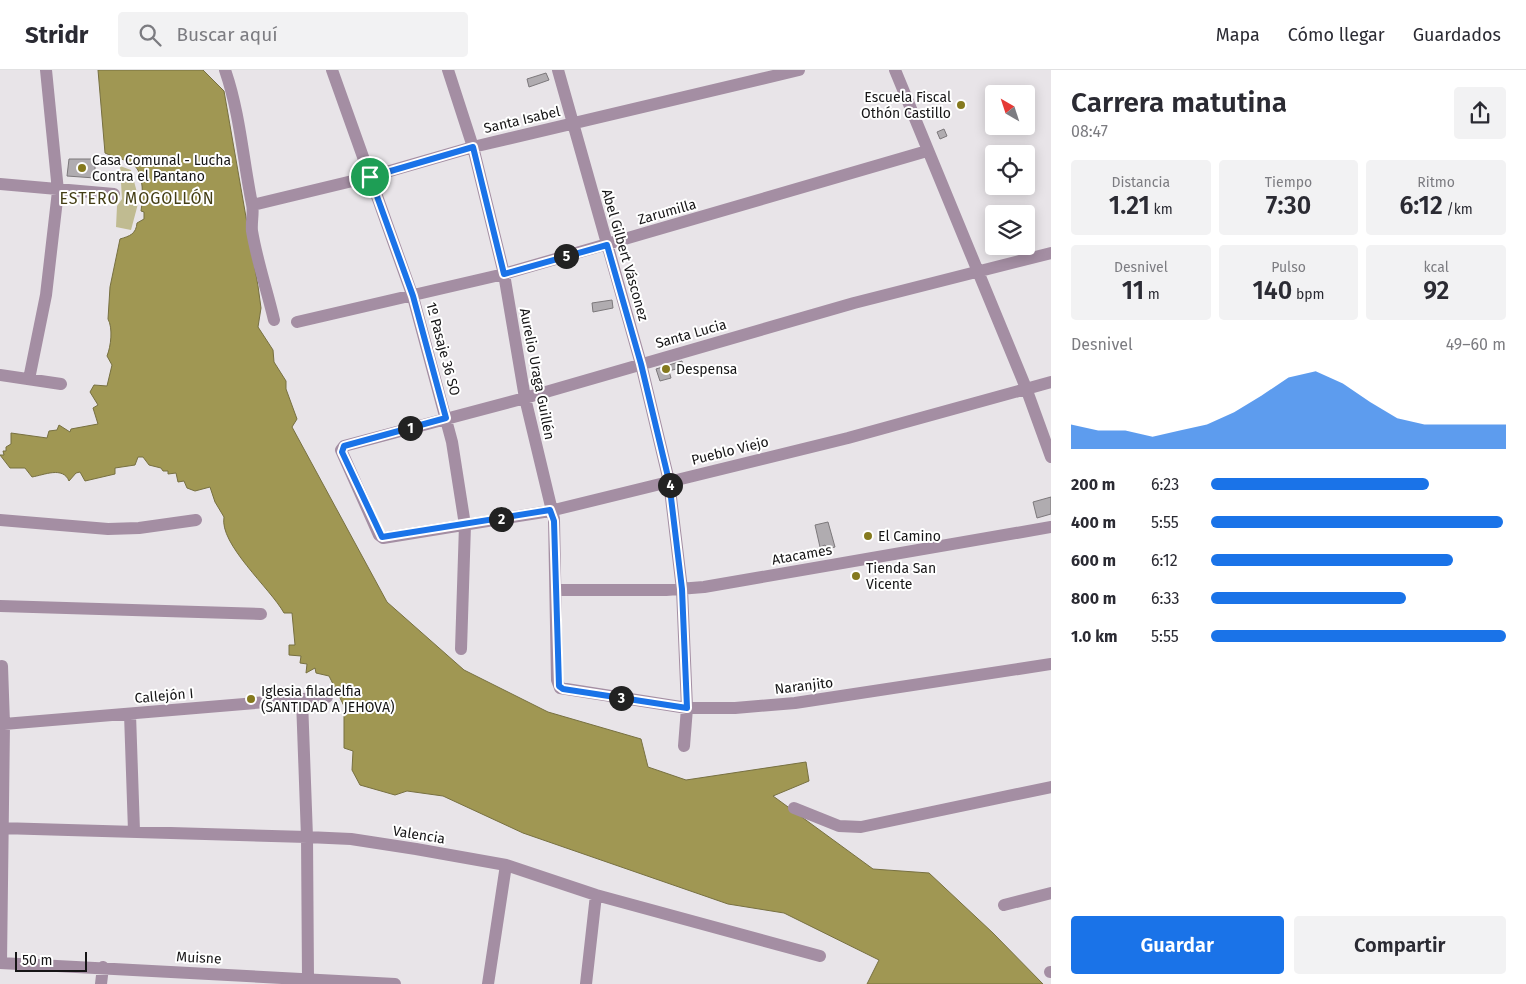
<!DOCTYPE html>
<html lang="es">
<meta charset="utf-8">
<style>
:root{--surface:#fff;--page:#f2f2f3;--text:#2b2b33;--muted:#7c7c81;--line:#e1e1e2;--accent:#1a73e8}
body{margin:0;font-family:"Fira Sans",sans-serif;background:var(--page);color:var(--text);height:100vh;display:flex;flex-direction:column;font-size:19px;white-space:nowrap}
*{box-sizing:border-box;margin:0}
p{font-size:16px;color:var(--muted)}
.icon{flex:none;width:28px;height:28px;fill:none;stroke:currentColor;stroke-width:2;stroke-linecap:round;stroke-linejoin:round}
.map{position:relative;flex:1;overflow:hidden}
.sheet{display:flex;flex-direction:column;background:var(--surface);width:475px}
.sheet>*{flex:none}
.needle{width:32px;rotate:321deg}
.fabs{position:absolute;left:985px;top:15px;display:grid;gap:10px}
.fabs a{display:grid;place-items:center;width:50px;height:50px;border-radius:5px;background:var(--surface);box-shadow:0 2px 12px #0003;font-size:25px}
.scale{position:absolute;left:15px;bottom:12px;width:72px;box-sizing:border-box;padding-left:5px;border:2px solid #161516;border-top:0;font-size:14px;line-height:18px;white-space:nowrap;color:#161516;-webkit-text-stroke:4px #fff;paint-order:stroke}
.pin{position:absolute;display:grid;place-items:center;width:42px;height:42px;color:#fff;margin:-21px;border:2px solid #fff;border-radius:50%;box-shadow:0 1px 5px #0007}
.km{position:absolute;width:25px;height:25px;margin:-12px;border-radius:50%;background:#222;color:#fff;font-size:14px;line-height:25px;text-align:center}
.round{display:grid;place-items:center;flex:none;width:52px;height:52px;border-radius:5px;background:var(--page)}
.summary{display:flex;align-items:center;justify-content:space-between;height:85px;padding:0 20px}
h1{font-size:28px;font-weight:600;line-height:38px}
.stats{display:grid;grid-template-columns:repeat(3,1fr);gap:8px;height:85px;padding:5px 20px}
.stats div{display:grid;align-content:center;border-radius:5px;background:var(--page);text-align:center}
.stats b{font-size:25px;font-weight:600}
.stats small{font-size:14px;font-weight:400}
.stats p{font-size:14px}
.chart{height:140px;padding:10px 20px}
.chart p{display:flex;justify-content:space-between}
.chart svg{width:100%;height:90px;margin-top:5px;fill:var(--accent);opacity:.7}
.action{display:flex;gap:10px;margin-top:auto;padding:10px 20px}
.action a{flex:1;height:58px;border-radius:5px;background:var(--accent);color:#fff;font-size:20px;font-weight:600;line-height:58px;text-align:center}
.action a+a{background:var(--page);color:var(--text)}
ul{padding:0 20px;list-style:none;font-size:16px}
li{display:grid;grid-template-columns:80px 60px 1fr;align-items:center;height:38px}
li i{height:12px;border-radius:6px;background:var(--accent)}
header{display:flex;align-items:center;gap:30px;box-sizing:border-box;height:70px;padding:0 25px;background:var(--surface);border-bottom:1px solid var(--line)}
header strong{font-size:24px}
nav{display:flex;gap:28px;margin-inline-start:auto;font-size:18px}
.search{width:350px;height:45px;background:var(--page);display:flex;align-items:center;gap:12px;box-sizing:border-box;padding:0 18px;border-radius:5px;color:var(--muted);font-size:19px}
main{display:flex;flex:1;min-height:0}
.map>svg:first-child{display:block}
.green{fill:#c0bb91}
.water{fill:#a09753;stroke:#777041}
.building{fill:#b0acb0;stroke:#7c787b}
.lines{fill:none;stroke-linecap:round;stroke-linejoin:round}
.minor{stroke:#a48ea3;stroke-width:12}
.route-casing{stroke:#fff;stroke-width:10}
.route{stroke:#1a73e8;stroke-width:6}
.poi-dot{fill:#85791e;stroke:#fff;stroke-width:2}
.labels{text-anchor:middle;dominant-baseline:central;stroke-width:4;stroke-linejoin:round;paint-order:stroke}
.poi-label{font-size:14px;fill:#161516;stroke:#fff;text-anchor:start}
.street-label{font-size:14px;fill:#161516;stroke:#fff}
.quarter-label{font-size:16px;letter-spacing:1px;fill:#443e15;stroke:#fff}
</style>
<header>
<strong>Stridr</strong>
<div class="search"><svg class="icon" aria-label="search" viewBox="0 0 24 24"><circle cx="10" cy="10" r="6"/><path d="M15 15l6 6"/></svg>Buscar aquí</div>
<nav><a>Mapa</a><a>Cómo llegar</a><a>Guardados</a></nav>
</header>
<main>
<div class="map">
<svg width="1051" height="914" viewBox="0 0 1051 914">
<rect width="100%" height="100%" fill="#e8e4e8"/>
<!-- green -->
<path class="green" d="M120 96 131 100 139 130 131 160 116 157 117 136 122 129Z"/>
<!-- water -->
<path class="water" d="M98 0H203L224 21 258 216 261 238 258 257 273 280 274 292 286 311V319L297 349 292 357 387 532 464 600 548 642 641 669 648 697 686 710 806 692 809 711 773 726 873 799 929 803 993 863 1043 914H867L879 890 784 843 728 834 523 763 443 726 407 721 395 725 360 715 352 700 353 681 344 678V636L329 606 316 603 315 598 306 603 307 594 300 593 301 586 289 585V575H295L292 543H284C270 518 219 474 224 447L215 432 210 417 195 421 187 418 184 411 178 412 176 403 168 404V401H163L161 398 149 395 143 387H138L135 395 115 398V404L85 411 80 402 76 403 69 411C63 396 44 405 32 407L25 398H10L0 385H4L3 381H6V377L11 374V363L47 368 49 361 57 360 59 355 70 362 71 359 98 354 93 338 98 335 90 322 94 315 107 316 112 295 107 286C111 276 113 258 108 249L110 217 120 169C130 166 136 164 137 153L144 149V142L141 141C143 128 144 105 135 96 129 90 113 87 105 83Z"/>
<!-- building -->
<path class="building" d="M546 3 549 10 529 17 527 9Z
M944 59 947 66 940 69 937 62Z
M69 89H95V108L67 106Z
M612 230 613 238 593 242 592 233Z
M682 291 683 297 669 301 671 308 660 311 656 299Z
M1051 427V444L1037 448 1033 432Z
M828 452 835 477 827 479 825 475 820 477 815 455Z"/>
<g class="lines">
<!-- minor -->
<path class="minor" d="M225 0C240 43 243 90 252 134 254 142 251 152 252 161 257 191 267 220 274 250
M332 0 413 227 452 372 465 455 461 579
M448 0 473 77 504 204 525 328 554 449 557 610 560 618 687 638H735L795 633 1051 594
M558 0 641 294 669 411 682 519 687 638 684 676
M895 0 1026 318 1051 387
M0 114 114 124
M253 135 369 107 473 77 799 0
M1051 183 854 233 525 328 344 376 341 380 379 465 383 468 550 441 848 368 1051 312
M297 252 504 204 927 81
M0 305 61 314
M29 309 46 225 58 121 46 0
M0 450 108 459 139 458 196 450
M557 520H666L704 517 1051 457
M0 536 261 544
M302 630 307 767 308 910
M130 644 134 761
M4 654 327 627
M794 738 839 756 861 757 1051 717
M0 758 307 767 351 769 416 779 506 795 596 825 820 886
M1004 835 1051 823
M0 893 395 914
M1 893 4 654 2 596
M1050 902H1051
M101 914 103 897
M488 914 506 795
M586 914 596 825"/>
</g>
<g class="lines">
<!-- route casing -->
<g class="route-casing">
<path id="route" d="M473 77 504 204 607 175 641 294 669 411 682 519 687 638 563 619 559 616 554 451 550 440 382 467 342 382 344 376 446 348 413 226 370 107Z"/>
</g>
<!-- route -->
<use href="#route" class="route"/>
</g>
<!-- markers -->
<g class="poi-dot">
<circle cx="961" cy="35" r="5"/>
<circle cx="82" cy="98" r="5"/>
<circle cx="666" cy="299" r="5"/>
<circle cx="868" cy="466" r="5"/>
<circle cx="856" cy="506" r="5"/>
<circle cx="251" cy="629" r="5"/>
</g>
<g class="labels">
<!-- poi labels -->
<g class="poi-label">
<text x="951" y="27" text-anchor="end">Escuela Fiscal<tspan x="951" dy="16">Othón Castillo</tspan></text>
<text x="92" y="90">Casa Comunal - Lucha<tspan x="92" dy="16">Contra el Pantano</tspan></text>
<text x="676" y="299">Despensa</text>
<text x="878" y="466">El Camino</text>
<text x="866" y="498">Tienda San<tspan x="866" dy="16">Vicente</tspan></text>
<text x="261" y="621">Iglesia filadelfia<tspan x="261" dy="16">(SANTIDAD A JEHOVA)</tspan></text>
</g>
<!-- street labels -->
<g class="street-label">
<text transform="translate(522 50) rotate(-13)">Santa Isabel</text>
<text transform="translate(667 142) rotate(-16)">Zarumilla</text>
<text transform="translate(625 185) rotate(74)">Abel Gilbert Vásconez</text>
<text transform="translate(691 264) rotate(-16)">Santa Lucia</text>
<text transform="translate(443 279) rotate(75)">1º Pasaje 36 SO</text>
<text transform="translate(537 304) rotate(79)">Aurelio Uraga Guillén</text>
<text transform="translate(730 381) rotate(-14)">Pueblo Viejo</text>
<text transform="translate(802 485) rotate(-10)">Atacames</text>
<text transform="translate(804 616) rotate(-7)">Naranjito</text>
<text transform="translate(164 626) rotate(-5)">Callejón I</text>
<text transform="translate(419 765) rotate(9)">Valencia</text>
<text transform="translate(199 888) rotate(3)">Muisne</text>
</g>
<!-- quarter labels -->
<g class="quarter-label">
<text x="137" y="128">ESTERO MOGOLLÓN</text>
</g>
</g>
</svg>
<div class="fabs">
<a><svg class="needle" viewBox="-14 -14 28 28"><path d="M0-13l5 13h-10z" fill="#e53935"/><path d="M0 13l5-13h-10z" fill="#7c7c81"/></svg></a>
<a><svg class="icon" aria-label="locate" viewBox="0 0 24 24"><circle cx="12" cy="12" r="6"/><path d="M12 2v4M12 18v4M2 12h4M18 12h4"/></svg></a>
<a><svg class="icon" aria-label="layers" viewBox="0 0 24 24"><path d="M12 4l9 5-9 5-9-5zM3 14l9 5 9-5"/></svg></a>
</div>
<div class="scale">50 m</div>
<div class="pin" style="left:370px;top:107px;background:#1e9e55"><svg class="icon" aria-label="arrive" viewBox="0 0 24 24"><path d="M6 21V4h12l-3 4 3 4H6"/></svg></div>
<b class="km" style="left:410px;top:358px">1</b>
<b class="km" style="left:501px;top:449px">2</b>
<b class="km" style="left:621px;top:628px">3</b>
<b class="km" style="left:670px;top:415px">4</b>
<b class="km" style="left:566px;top:186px">5</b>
</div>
<section class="sheet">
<div class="summary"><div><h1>Carrera matutina</h1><p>08:47</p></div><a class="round"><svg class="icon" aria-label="share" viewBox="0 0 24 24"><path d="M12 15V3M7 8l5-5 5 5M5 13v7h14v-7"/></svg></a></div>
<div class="stats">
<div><p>Distancia</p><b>1.21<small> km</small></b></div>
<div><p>Tiempo</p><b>7:30</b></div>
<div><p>Ritmo</p><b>6:12<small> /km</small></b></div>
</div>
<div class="stats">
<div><p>Desnivel</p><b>11<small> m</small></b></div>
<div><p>Pulso</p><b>140<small> bpm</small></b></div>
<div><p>kcal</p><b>92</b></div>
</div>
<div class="chart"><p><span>Desnivel</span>49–60 m</p>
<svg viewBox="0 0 160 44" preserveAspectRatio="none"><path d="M0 44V32L10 35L20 35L30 38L40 35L50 32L60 26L70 18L80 9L90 6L100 12L110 21L120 29L130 32L140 32L150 32L160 32V44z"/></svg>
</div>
<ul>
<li><b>200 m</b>6:23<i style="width:74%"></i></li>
<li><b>400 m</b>5:55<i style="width:99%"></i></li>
<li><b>600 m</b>6:12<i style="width:82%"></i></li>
<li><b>800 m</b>6:33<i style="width:66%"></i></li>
<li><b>1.0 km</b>5:55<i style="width:100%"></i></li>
</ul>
<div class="action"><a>Guardar</a><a>Compartir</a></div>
</section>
</main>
